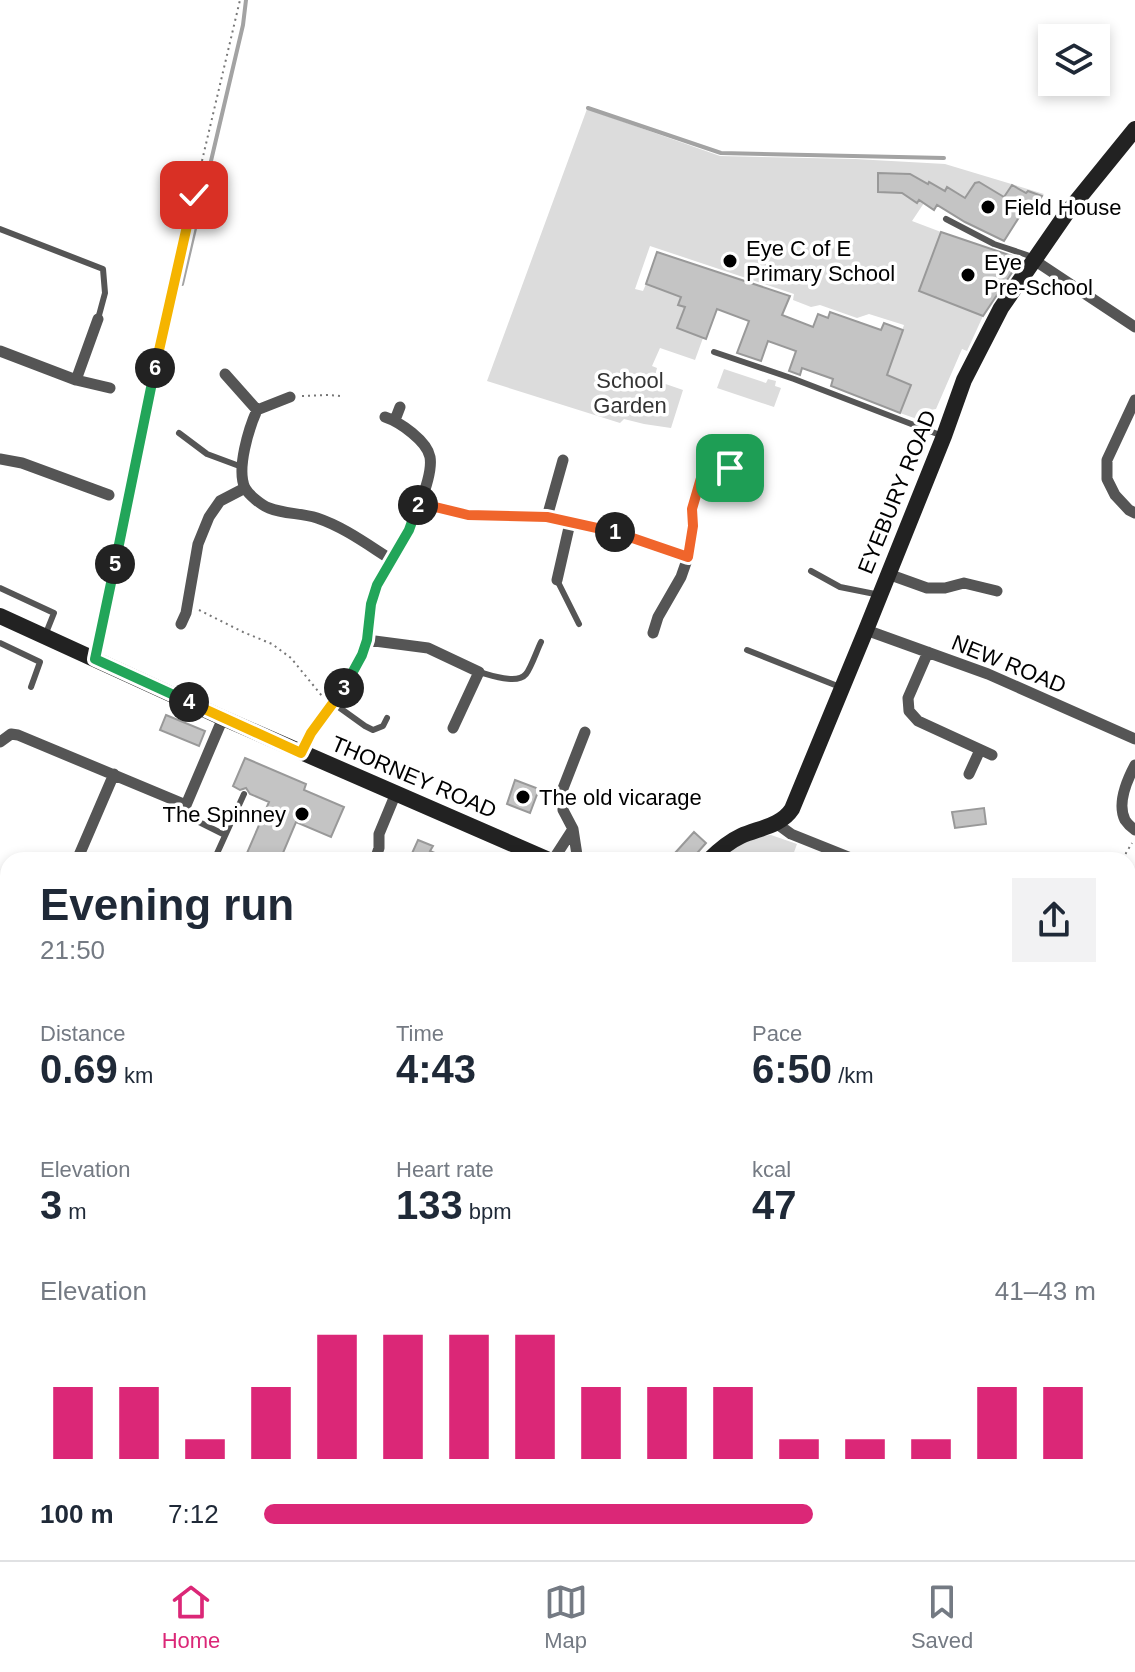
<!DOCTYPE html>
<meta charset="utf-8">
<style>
:root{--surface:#fff;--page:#f2f2f3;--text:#1f2937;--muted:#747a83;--line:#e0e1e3;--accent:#db2777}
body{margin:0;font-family:Arial,sans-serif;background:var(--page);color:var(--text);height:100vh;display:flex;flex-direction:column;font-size:30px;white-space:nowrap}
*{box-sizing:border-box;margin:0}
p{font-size:26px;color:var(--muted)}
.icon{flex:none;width:44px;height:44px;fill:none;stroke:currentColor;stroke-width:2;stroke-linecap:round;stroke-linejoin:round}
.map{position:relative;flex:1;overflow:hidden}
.side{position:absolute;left:0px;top:852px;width:1136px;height:708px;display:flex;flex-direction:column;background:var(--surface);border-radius:24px 24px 0 0;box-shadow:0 4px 12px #0003}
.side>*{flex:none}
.controls{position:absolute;left:1038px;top:24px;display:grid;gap:16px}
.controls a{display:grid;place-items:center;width:72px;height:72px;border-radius:0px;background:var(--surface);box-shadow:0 4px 12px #0003;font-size:40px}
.pin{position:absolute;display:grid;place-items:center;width:68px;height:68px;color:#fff;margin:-34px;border-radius:16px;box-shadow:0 4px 12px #0006}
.km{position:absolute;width:40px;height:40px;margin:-20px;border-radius:50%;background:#222;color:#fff;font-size:22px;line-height:40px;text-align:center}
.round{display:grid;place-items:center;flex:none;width:84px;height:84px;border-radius:0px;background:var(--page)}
.overview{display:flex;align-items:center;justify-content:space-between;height:136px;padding:0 40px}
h1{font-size:44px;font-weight:600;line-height:60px}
.figures{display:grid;grid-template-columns:repeat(3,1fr);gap:12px;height:136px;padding:8px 40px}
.figures div{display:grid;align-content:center}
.figures b{font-size:40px;font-weight:600}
.figures small{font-size:22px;font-weight:400}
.figures p{font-size:22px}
.chart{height:224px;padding:16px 40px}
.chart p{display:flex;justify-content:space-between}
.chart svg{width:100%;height:144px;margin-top:8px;stroke:var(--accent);stroke-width:6}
ul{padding:0 40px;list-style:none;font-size:26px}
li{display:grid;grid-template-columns:128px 96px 1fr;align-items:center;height:60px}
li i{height:20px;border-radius:10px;background:var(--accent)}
.tab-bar{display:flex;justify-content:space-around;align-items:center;height:112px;border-top:2px solid var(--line);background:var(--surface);font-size:22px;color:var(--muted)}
.tab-bar a{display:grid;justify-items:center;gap:4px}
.tab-bar .selected{color:var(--accent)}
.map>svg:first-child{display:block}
.green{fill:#dcdcdc}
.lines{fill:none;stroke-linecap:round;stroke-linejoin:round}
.stream{stroke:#a3a3a3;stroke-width:4}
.building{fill:#c4c4c4;stroke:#999;stroke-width:2}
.highway-casing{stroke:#dbdbdb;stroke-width:24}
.path{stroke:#777;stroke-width:2;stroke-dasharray:2 4;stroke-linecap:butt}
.lane{stroke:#555;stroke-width:6}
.street{stroke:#555;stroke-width:11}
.secondary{stroke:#222;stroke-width:16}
.highway{stroke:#000;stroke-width:20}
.split-1-casing{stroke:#fff;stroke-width:16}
.split-2-casing{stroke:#fff;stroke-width:16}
.split-3-casing{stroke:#fff;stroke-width:16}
.split-4-casing{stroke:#fff;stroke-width:16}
.split-5-casing{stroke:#fff;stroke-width:16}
.split-6-casing{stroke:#fff;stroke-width:16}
.split-7-casing{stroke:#fff;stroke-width:16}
.split-1{stroke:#f0652b;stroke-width:10}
.split-2{stroke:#f0652b;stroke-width:10}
.split-3{stroke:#22a559;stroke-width:10}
.split-4{stroke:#f5b400;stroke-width:10}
.split-5{stroke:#22a559;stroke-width:10}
.split-6{stroke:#22a559;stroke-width:10}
.split-7{stroke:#f5b400;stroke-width:10}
.poi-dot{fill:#000;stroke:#fff;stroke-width:3}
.labels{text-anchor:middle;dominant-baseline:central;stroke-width:7;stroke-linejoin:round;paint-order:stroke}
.poi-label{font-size:22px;fill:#000;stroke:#fff;text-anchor:start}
.park-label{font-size:22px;fill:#333;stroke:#fff}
.street-label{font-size:22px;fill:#000;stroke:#fff}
</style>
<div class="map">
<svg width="1135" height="1560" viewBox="0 0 1135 1560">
<rect width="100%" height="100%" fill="#fff"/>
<!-- green -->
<path class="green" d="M587 109 720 156 855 159 945 164 1044 194 1042 196 1026 193 1012 185 1004 197 979 182 975 183 965 198 948 187 945 191 930 182 928 184 878 192 902 193 917 202 919 201 924 203 912 221 941 232 919 291 983 316 967 351 962 349 936 409 924 411 917 419 900 413 910 385 859 368 887 374 904 325 869 314 857 318 820 305 811 307 793 300 794 294 650 246 635 289 643 291 646 284 681 297 678 305 685 307 703 338 695 360 660 348 652 366 657 368 654 380 683 390 671 428 644 424 624 419 620 423 487 381Z
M724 369 766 383 768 379 776 381 775 386 781 388 774 407 717 388Z
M771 835 797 844 793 855 796 857 795 860H716C730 846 751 837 771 835Z
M1128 1476 1135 1479V1560H954L938 1552H1128Z
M741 1552H845L863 1560H760Z"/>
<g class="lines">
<!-- stream -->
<path class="stream" d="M588 108 721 153 944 158
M182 284 243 25 246 0"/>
</g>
<!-- building -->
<path class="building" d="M878 173 910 174 928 184 929 182 945 191 947 187 965 198 975 183 979 182 1004 197 1012 185 1026 193 1028 191 1042 196 1030 215 1023 211 1004 241 965 222 937 205 934 210 919 200 917 203 902 193 878 192Z
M941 232 1021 259 983 316 919 291Z
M657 252 790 296 782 315 813 327 818 314 828 318 830 312 881 330 884 323 903 330 887 375 911 385 900 413 831 386 833 379 802 368 800 375 789 371 796 351 768 341 761 361 737 353 749 321 717 309 706 339 677 328 685 307 678 305 681 297 646 284Z
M166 715 205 731 199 746 160 730Z
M245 758 306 784 304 790 344 807 331 837 296 822 280 860H244L269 802 250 794 246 788 240 790 233 786Z
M515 780 539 789 530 813 507 804Z
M984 808 986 824 955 828 952 812Z
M694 832 706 843 691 860H683L675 853Z
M418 840 433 846 430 851 451 860H409Z"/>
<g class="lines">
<!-- highway casing -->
<g class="highway-casing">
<path id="highway" d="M0 1118 8 1122
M905 1552 921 1560"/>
</g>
<!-- path -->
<path class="path" d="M302 396 328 395 341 396
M199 610 243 632 272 644 291 658 322 696
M99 642 171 292 240 0
M790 860 794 850
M1125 860 1126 853 1132 843
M1128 1068 1135 1053
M1128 1476 1135 1479"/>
<!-- lane -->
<path class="lane" d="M946 219 994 244 1027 255 1034 260
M0 229 103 269 105 293 98 319
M714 352 794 379 940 435
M179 433 207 454 242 467
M811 571 840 587 880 595
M557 580 579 624
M0 588 54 613 46 633
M0 643 40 662 31 687
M747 650 840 687
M479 672C491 675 517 685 526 674 531 668 537 650 541 642
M333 703 365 726 373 730 383 726 387 718
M186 805 193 819 225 835
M214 860 244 794
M151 1552 161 1560"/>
<!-- street -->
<path class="street" d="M1034 260 1135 327
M0 351 76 380 98 319
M225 374 257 410C249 428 236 469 245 488 249 495 261 505 269 508 284 514 301 513 317 518 344 527 368 545 392 560
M76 380 110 388
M1135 400 1107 460V479L1115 495 1129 510 1135 513
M257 410 290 397
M395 420 400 407
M0 459 22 463 109 495
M706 461 730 468
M419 503 468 515 547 517 618 533 688 557
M547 517 563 460
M888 574 927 588H945L964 583 997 591
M557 580 570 523
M181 624 186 613 198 544 209 517 220 501 245 488
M866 630 988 674 1135 739
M653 633 658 617 681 577 688 557 693 526 692 509 710 446
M367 640 428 648 479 672 453 728
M928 652 908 698 909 711 918 721 992 755
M0 742 11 734 18 735 186 805 223 718
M301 753C318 717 348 690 363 653 371 632 367 608 376 587 382 574 392 562 398 550 409 530 434 479 430 457 427 441 400 422 385 417
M1135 765C1127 780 1117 804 1125 820 1127 823 1132 828 1135 830
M969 774 980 750
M776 823 791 834 856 860
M573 829 563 810 562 791 585 732
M77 860 114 774
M375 860 379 848V834L396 793
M553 860 573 829 577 855 575 860
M0 964 8 968
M1128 974 1135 978
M1128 1028 1135 1015
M0 1183 8 1187
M1128 1241 1135 1236
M0 1340 8 1344
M0 1385 8 1370
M0 1440 8 1439"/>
<!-- secondary -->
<path class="secondary" d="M0 616 223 718 549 860
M709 860C719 850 728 842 741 836 759 828 781 826 792 809L866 630 944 436 964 380 1001 308 1066 214 1135 129
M1128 1117 1135 1120
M101 1560 107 1552"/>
<!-- highway -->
<use href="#highway" class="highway"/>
</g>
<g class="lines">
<!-- split-1 casing -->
<g class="split-1-casing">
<path id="split-1" d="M615 532 688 557 693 526 692 509 706 461 730 468"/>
</g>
<!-- split-2 casing -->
<g class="split-2-casing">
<path id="split-2" d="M418 505 419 503 468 515 547 517 615 532"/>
</g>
<!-- split-3 casing -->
<g class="split-3-casing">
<path id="split-3" d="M344 688 362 655 367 640 371 604 377 585 409 530 418 505"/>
</g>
<!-- split-4 casing -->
<g class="split-4-casing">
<path id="split-4" d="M189 702 301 753 311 733 344 688"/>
</g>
<!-- split-5 casing -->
<g class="split-5-casing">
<path id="split-5" d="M115 564 95 659 189 702"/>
</g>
<!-- split-6 casing -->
<g class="split-6-casing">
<path id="split-6" d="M115 564 155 368"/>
</g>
<!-- split-7 casing -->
<g class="split-7-casing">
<path id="split-7" d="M155 368 194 195"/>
</g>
<!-- split-1 -->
<use href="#split-1" class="split-1"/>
<!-- split-2 -->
<use href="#split-2" class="split-2"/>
<!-- split-3 -->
<use href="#split-3" class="split-3"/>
<!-- split-4 -->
<use href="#split-4" class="split-4"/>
<!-- split-5 -->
<use href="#split-5" class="split-5"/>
<!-- split-6 -->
<use href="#split-6" class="split-6"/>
<!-- split-7 -->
<use href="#split-7" class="split-7"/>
</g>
<!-- markers -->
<g class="poi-dot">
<circle cx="988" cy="207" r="8"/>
<circle cx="730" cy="261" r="8"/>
<circle cx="968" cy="275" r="8"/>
<circle cx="523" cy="797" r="8"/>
<circle cx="302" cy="814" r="8"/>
</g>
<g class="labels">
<!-- poi labels -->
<g class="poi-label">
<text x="1004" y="207">Field House</text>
<text x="746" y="248">Eye C of E<tspan x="746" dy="25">Primary School</tspan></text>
<text x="984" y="262">Eye<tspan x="984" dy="25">Pre-School</tspan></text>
<text x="539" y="797">The old vicarage</text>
<text x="286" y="814" text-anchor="end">The Spinney</text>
</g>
<!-- park labels -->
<g class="park-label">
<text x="630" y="380">School<tspan x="630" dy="25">Garden</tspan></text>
</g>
<!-- street labels -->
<g class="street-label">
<text transform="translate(897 492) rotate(-68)">EYEBURY ROAD</text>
<text transform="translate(1009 664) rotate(22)">NEW ROAD</text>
<text transform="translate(414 777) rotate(23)">THORNEY ROAD</text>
</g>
</g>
</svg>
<div class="controls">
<a><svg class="icon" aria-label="layers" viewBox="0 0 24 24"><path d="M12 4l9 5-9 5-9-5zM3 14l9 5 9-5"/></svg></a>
</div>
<div class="pin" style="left:730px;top:468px;background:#1e9e55"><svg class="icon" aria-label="arrive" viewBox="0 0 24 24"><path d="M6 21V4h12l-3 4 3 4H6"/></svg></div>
<div class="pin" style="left:194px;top:195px;background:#d93025"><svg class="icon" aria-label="check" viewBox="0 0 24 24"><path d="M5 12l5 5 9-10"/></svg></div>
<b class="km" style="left:615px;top:532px">1</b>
<b class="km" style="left:418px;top:505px">2</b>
<b class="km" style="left:344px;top:688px">3</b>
<b class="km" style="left:189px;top:702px">4</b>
<b class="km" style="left:115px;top:564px">5</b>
<b class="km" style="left:155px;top:368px">6</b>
<section class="side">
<div class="overview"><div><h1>Evening run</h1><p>21:50</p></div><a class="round"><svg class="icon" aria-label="share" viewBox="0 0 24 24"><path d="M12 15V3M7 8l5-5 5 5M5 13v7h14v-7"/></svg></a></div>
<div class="figures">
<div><p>Distance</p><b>0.69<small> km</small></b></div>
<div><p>Time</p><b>4:43</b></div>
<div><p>Pace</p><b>6:50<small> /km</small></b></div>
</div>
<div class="figures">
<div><p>Elevation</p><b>3<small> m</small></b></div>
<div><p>Heart rate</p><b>133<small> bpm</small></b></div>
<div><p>kcal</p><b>47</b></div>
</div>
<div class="chart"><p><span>Elevation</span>41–43 m</p>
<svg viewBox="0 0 160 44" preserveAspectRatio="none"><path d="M5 44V22M15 44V22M25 44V38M35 44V22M45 44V6M55 44V6M65 44V6M75 44V6M85 44V22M95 44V22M105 44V22M115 44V38M125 44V38M135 44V38M145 44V22M155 44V22"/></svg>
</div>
<ul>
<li><b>100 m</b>7:12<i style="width:66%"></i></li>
</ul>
</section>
</div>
<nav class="tab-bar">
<a class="selected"><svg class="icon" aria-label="home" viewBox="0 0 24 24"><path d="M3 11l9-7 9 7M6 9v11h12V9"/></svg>Home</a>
<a><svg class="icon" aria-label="map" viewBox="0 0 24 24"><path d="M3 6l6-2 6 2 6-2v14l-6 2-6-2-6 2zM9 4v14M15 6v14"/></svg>Map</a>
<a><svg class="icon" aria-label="saved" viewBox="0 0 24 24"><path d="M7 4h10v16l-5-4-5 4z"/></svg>Saved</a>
</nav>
